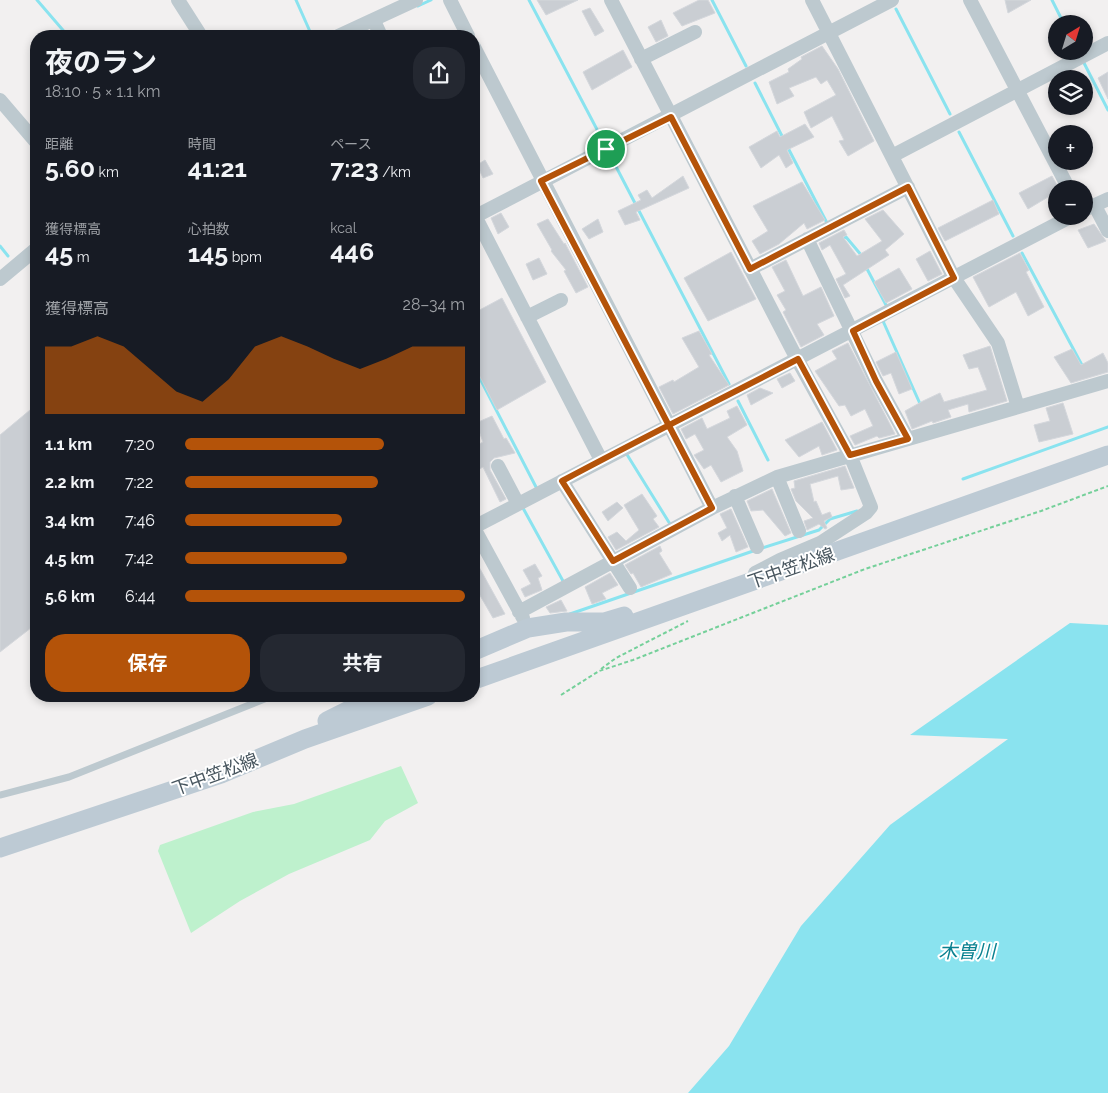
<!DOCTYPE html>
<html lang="ja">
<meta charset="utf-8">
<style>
:root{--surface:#171b24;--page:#242831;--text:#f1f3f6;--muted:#9ea1a6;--accent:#b45309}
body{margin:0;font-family:Raleway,"Noto Sans JP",sans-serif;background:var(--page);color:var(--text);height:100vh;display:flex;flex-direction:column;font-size:19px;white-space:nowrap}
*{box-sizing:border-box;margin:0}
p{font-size:16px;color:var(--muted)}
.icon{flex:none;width:28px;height:28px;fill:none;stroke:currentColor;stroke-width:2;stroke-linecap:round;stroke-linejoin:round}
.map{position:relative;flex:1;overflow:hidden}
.side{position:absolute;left:30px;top:30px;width:450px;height:672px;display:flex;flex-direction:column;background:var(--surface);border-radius:20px;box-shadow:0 2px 8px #0003}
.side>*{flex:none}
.needle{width:32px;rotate:38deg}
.fabs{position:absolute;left:1048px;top:15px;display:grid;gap:10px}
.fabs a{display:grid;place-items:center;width:45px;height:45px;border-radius:50%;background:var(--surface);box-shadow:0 2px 8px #0003;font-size:25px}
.pin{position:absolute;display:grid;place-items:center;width:42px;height:42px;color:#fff;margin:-21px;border:2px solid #fff;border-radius:50%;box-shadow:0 1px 5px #0007}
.round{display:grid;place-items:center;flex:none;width:52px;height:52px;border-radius:20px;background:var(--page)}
.overview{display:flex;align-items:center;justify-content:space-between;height:85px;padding:0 15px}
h1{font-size:28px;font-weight:700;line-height:38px}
.figures{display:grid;grid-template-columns:repeat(3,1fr);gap:8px;height:85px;padding:5px 15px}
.figures div{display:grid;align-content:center}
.figures b{font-size:25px;font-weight:700}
.figures small{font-size:14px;font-weight:400}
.figures p{font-size:14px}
.chart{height:140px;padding:10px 15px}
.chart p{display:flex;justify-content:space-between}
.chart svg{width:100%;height:90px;margin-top:5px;fill:var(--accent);opacity:.7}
.cta{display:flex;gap:10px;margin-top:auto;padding:10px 15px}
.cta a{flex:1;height:58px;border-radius:20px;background:var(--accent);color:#fff;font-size:20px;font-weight:700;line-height:58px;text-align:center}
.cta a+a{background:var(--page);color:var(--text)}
ul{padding:0 15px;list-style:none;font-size:16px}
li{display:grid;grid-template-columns:80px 60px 1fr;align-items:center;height:38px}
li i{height:12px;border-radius:6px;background:var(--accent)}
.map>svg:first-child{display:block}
.green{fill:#bef1cd}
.water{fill:#8ae3ef}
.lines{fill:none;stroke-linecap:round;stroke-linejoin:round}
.stream{stroke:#8ae3ef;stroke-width:3}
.building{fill:#caced3;stroke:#d4d7dc}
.path{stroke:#75d09a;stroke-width:2;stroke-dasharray:4 2.5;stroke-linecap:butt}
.service{stroke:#bdc9cf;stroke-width:7}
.minor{stroke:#bdc9cf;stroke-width:14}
.secondary{stroke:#bdcad4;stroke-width:19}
.route-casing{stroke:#fff;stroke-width:10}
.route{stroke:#b45309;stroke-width:6}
.labels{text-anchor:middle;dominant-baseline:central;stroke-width:4;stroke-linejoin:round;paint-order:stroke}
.street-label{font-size:18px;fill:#47555e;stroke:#fff}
.water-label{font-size:19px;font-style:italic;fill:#0a8190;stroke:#fff}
</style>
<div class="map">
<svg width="1108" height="1093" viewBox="0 0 1108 1093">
<rect width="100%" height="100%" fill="#f2f0f0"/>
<!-- green -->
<path class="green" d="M401 766 418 803 385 821 370 840 289 874 240 901 191 933 158 851 160 845 253 812 294 804Z"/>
<!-- water -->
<path class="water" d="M1070 623 1108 625V1093H688L729 1046 801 926 890 825 1008 739 910 735Z"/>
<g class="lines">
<!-- stream -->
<path class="stream" d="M37 0 68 36
M296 0 312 36
M529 0 602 139
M712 0 746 66
M1052 0 1064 24
M418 6 431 0
M896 9 950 114
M1083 61 1108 110
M755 83 783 138
M959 132 1013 236
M787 146 827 223
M611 157 729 384
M474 202 475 205
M841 240 846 237 862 256
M0 246 8 256
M1022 253 1083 367
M865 265 886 305
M885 320 883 321 921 406
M474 367 536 487
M738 401 768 460
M626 453 670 524
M963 479 1108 427
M523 508 563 581
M762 548 819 530 830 519 857 511
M570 614 756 550"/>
</g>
<!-- building -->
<path class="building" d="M537 0H578L546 15Z
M699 0H708L715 13 682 26 673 13Z
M1005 0H1031L1008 13Z
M590 8 604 31 595 36 582 11Z
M661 20 668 36 656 42 648 27Z
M822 46 838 69 874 141 848 156 839 141 844 140 832 116 811 128 804 112 836 95 827 80 821 84 816 77 789 88 794 96 777 104 769 82 789 72 788 69 802 59 801 57Z
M623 50 632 67 592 90 583 72Z
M1108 72V99L1098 78Z
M805 124 814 137 787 150 793 163 786 168 779 155 761 168 749 147 777 131 780 137Z
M485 160 493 174 483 178 477 165Z
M683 176 689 188 636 212 640 220 625 225 618 211 641 200 638 195 647 190 652 198Z
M1052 176 1058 187 1051 190 1053 194 1028 209 1019 193Z
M802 182 825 220 807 229 804 223 779 244 760 254 752 241 768 231 753 206Z
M993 200 999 214 945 241 938 228Z
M883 210 904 234 885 250 889 255 843 285 850 296 845 298 836 279 846 274 830 245 822 250 819 243 844 230 847 235 843 237 857 256 882 241 865 219Z
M501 213 509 227 498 234 491 218Z
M548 219 564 244 565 243 588 287 576 293 564 271 566 270 551 251 552 250 537 224Z
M598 219 603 232 589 239 582 229Z
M1094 224 1106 241 1088 248 1078 230Z
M930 251 942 274 928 281 916 259Z
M731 252 756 299 708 321 684 278Z
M1020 253 1029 270 1026 272 1044 307 1028 316 1016 292 989 307 973 277Z
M539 258 547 274 533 280 526 264Z
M786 260 803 296 821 287 834 316 817 324 824 335 801 347 783 312 786 310 777 295 785 291 772 267Z
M899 268 912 289 886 303 874 282Z
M502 298 546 382 497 410 474 365V313Z
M699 331 712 354 709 355 729 385 673 414 659 387 673 380 674 382 699 367 682 338Z
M848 343 895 434 879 438 877 436 855 445 850 436 873 426 865 409 851 416 845 405 839 406 815 371 837 359 832 351Z
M990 346 1007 401 969 412 968 404 948 410 951 417 933 423 932 421 912 429 905 411 923 401 940 393 944 402 987 390 978 367 969 369 963 355Z
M1072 349 1081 365 1103 353 1108 363V372L1071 383 1054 357Z
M896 352 912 389 899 394 891 373 883 376 876 362Z
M790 373 795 381 782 388 777 379Z
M760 388 773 393 751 405 747 395Z
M1063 403 1073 434 1039 442 1034 425 1050 421 1046 408Z
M36 405V624L0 652V435Z
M737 406 747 425 727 437 737 451 743 471 721 482 711 465 704 469 694 455 704 450 695 434 686 439 681 429 702 418 707 429 730 418 727 411Z
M492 416 504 439 506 438 515 453 494 458 490 462V470L506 499 500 502 483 467 474 472V447L483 442 476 423Z
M822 422 837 450 822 455 819 446 799 457 785 440Z
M845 466 854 488 841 490 838 476 810 484 814 502 816 501 822 515 830 512 832 517 824 521 827 528 825 529 819 524 807 530 804 521 813 518 796 501 791 489 795 488 794 481Z
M772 489 791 533 785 536 763 510 751 511 747 501Z
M642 494 657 516 653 519 659 527 616 550 608 537 617 532 626 541 639 530 624 505Z
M617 502 623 508 608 521 602 512Z
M731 509 748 547 736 552 730 535 722 541 718 533 727 528 720 514Z
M660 546 662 551 659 553 672 574 641 587 633 573 631 574 625 565Z
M474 558 505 614 493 618 474 585Z
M535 564 542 576 538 578 542 590 525 597 521 589 531 584 523 570Z
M610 573 618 585 602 593 606 599 592 604 585 587Z
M561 600 567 611 550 613 546 607Z"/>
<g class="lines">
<!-- path -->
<path class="path" d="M601 669 616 658 688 621
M561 695 599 671 633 660 865 569 1041 511 1108 486"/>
<!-- service -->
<path class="service" d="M0 795 69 777 272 696"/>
<!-- minor -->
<path class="minor" d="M178 0 201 36
M450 0 468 36
M611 0 797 359 850 455 871 507 866 513 820 543 780 560 755 573
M812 0 954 278 998 343 1018 407
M970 0 1069 189
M374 21 381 36
M338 36 416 0
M474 47 712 508
M641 59 695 32
M0 100 36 142
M892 156 1108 43
M1095 206 1108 231
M1084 210 1108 199
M474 214 601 460
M474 217 892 0
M807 239 876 381 908 439
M750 269 908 187
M0 279 36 249
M527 317 561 300
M498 466 518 504
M777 477 799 531
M562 481 630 588
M735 496 757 547
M474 527 1072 216
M474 528 523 618
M519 612 712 508 777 477 1108 381"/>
<!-- secondary -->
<path class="secondary" d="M474 651 528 628 566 622H604L624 616
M474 680 1108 455
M327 721 377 696
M0 848 221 774 305 739 428 696"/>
</g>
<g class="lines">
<!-- route casing -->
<g class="route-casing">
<path id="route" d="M606 149 541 181 712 508 613 561 562 481C640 439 719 400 798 359L850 455 908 439 876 381 853 331 954 278 908 187 750 269 671 117 606 149"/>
</g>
<!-- route -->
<use href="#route" class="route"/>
</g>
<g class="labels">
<!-- street labels -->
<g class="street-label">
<text transform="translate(791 568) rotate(-19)">下中笠松線</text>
<text transform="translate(215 774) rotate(-20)">下中笠松線</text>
</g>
<!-- water labels -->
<g class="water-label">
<text x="967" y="951">木曽川</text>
</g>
</g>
</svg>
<div class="fabs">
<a><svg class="needle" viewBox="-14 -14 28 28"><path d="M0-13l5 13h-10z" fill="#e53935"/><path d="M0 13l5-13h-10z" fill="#9ea1a6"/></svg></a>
<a><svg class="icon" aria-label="layers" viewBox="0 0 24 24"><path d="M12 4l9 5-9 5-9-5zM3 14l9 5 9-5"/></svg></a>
<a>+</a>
<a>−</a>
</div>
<div class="pin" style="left:606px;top:149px;background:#1e9e55"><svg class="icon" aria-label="arrive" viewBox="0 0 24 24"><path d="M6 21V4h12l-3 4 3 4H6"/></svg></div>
<section class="side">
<div class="overview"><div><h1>夜のラン</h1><p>18:10 · 5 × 1.1 km</p></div><a class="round"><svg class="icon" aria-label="share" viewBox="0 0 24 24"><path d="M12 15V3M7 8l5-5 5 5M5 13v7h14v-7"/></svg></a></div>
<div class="figures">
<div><p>距離</p><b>5.60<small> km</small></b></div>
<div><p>時間</p><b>41:21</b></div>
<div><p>ペース</p><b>7:23<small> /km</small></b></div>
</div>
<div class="figures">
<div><p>獲得標高</p><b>45<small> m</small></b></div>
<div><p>心拍数</p><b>145<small> bpm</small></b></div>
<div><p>kcal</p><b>446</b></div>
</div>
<div class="chart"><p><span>獲得標高</span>28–34 m</p>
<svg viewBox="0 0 160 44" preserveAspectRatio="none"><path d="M0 44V11L10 11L20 6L30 11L40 22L50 33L60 38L70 27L80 11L90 6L100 11L110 17L120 22L130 17L140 11L150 11L160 11V44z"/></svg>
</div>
<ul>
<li><b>1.1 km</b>7:20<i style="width:71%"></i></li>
<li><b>2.2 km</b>7:22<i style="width:69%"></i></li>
<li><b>3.4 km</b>7:46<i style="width:56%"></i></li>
<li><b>4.5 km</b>7:42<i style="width:58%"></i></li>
<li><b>5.6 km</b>6:44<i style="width:100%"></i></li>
</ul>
<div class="cta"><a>保存</a><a>共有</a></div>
</section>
</div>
